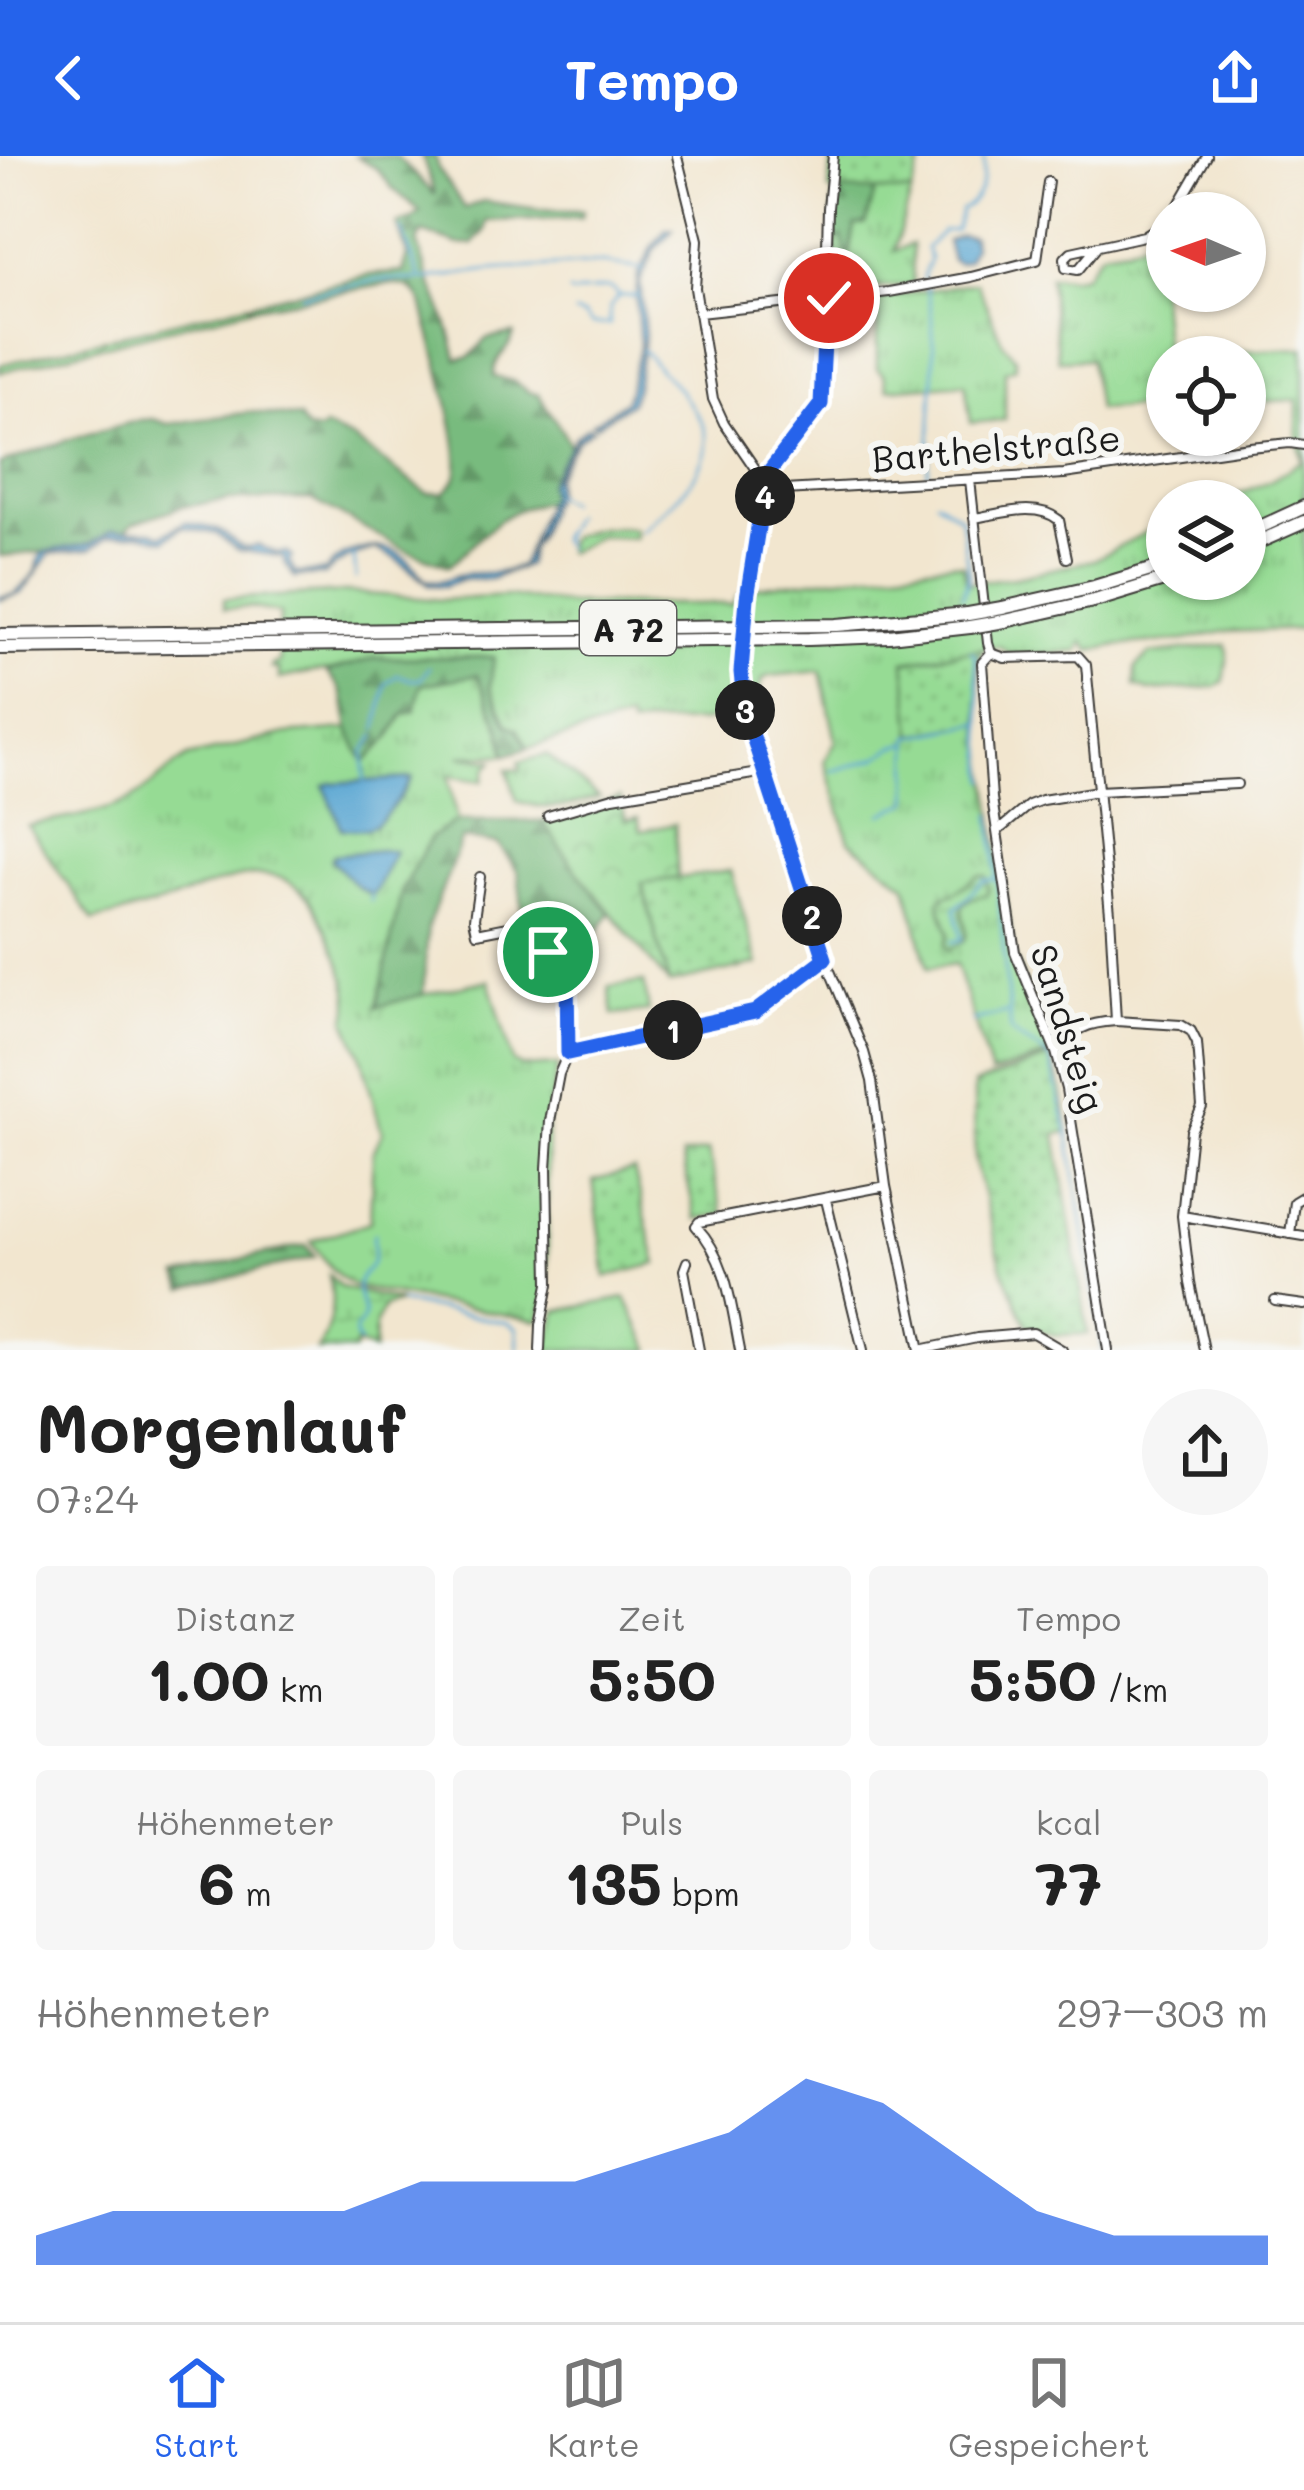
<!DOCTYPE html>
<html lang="de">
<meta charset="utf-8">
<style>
:root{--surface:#fff;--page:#f6f6f6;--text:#222;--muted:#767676;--line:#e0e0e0;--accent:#2563eb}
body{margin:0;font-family:Mali,sans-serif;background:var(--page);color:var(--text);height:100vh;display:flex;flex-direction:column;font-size:45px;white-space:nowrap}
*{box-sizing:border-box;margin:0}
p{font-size:39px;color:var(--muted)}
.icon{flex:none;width:66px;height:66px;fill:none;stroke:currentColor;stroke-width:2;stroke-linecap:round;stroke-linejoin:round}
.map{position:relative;height:1194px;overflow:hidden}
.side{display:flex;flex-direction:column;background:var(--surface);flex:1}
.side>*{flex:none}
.needle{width:78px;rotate:272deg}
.buttons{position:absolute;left:1146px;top:36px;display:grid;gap:24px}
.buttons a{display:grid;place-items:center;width:120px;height:120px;border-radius:50%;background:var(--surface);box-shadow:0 3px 9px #0004;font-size:60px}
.pin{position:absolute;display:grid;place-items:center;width:102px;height:102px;color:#fff;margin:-51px;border:6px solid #fff;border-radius:50%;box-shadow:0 3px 12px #0007}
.km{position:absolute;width:60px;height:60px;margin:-30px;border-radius:50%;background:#222;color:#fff;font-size:33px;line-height:60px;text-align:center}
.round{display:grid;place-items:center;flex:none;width:126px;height:126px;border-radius:63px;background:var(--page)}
.head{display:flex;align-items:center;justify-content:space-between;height:204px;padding:0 36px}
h1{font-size:66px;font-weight:700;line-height:90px}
.metrics{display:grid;grid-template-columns:repeat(3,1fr);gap:18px;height:204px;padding:12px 36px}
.metrics div{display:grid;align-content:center;border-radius:12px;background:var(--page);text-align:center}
.metrics b{font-size:60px;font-weight:700}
.metrics small{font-size:33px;font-weight:400}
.metrics p{font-size:33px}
.chart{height:336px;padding:24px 36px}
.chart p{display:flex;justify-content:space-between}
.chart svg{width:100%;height:216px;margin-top:12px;fill:var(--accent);opacity:.7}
header{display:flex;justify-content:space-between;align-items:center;height:156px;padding:0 36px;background:var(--accent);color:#fff;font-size:54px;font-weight:700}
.dock{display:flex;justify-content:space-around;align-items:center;height:168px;border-top:3px solid var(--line);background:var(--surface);font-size:33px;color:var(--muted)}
.dock a{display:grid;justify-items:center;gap:6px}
.dock .on{color:var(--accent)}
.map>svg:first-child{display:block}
.grass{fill:url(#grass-tufts);stroke:#597c58;stroke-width:3}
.forest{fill:url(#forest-firs);stroke:#4a6c4d;stroke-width:3}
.wetland{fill:url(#wetland-marsh);stroke:#597c58;stroke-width:3}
.park{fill:url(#park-crowns);stroke:#597c58;stroke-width:3}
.garden{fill:url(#garden-dots);stroke:#597c58;stroke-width:3}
.pitch{fill:#96db94;stroke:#597c58;stroke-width:3}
.water{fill:#5ba7d3;stroke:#3c6278;stroke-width:3}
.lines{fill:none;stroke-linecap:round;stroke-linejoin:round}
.stream{stroke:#5ba7d3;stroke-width:3}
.minor-casing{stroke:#3c3a37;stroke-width:12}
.highway-casing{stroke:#3c3a37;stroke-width:16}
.minor{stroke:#fff;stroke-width:8}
.highway{stroke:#fff;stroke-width:12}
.minor-bridge-casing{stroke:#3c3a37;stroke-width:12;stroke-linecap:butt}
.highway-bridge-casing{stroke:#3c3a37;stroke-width:16;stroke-linecap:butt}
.minor-bridge{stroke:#fff;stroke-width:8}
.highway-bridge{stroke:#fff;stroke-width:12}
.route-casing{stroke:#fff;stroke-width:24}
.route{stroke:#2563eb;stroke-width:15}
.labels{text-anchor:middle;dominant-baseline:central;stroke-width:12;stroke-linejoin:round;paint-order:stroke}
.shield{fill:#f6f6f2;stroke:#5d5d5c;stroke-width:3}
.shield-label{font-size:33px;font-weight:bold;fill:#1c1c1c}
.street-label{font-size:36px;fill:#1c1c1c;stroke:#f6f6f2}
</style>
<header><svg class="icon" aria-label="back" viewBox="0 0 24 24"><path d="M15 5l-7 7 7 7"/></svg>Tempo<svg class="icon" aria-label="share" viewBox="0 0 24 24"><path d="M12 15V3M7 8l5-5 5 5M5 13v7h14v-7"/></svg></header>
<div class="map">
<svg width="1304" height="1194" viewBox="0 0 1304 1194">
<defs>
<pattern id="grass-tufts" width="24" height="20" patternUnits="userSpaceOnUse" patternTransform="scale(3)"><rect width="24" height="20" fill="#96db94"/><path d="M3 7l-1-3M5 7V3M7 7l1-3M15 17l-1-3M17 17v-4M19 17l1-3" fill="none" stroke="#81bb7f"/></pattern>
<pattern id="forest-firs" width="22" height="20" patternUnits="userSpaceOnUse" patternTransform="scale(3)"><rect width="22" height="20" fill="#78bb7e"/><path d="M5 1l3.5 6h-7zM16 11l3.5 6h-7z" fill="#629766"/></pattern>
<pattern id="wetland-marsh" width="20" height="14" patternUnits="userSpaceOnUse" patternTransform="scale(3)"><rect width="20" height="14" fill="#96db94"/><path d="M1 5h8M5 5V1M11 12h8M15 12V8" fill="none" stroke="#81bb7f"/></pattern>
<pattern id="park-crowns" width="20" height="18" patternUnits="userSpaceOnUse" patternTransform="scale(3)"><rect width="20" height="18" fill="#96db94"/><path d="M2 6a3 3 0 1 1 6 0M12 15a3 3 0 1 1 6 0" fill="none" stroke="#81bb7f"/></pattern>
<pattern id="garden-dots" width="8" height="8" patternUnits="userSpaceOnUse" patternTransform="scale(3)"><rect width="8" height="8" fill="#96db94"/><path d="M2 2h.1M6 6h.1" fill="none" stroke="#81bb7f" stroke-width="1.8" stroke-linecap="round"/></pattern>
</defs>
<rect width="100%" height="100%" fill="#f6f6f2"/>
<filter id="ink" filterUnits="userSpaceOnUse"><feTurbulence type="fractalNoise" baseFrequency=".00833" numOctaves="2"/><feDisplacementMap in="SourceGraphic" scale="24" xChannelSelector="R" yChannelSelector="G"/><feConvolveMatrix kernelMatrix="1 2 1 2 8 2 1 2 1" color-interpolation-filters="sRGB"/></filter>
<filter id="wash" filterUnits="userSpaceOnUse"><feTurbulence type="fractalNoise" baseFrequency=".004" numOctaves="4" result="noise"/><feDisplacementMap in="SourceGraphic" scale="48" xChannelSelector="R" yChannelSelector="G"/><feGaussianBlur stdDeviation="2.7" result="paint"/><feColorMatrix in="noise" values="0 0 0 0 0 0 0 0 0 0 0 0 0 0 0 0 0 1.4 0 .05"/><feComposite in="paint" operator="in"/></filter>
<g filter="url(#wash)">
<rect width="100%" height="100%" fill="#f2e6cf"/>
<!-- grass -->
<path class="grass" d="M875 35 912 36 894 95 912 88 913 128 839 136 834 132 836 84 855 69 866 68Z
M1155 80 1165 199 1304 192V473L1223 476 1185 484 1112 490 1091 495 1083 486 1078 495 1072 496 1012 498 999 490 905 505 913 579 980 567 1014 799 1052 898 991 918 956 808 928 812 906 729 849 685 825 605 836 585 821 515 769 520 763 523 756 545 703 566 645 568 630 571 628 563 528 592 517 573 508 569 490 531 493 502H376L341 514 311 516 279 523V513L271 512 273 508 279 507 280 457 250 451 224 453V443L347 436 442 444 507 440 570 448H733L737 440 757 431 953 407 963 409 967 427 1016 421 1094 404 1167 365V423H1245V345H1223L1270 325 1302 305 1297 281V244L1245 246V201H1167V250L1097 254 1090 203 1058 204 1049 120 1073 121 1084 119 1102 95 1127 91Z
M976 126 1003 187 1015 201 1016 211 1005 215V264L971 267 965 227 887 233 884 219 877 212V143Z
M247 148 251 152 0 216V209Z
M624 371 635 373V382L600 380 567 397 565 395 570 381 596 372Z
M1226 489 1228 496 1224 526 1215 531 1149 535 1135 530 1136 511 1150 498Z
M478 518 501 574 505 599 459 600 493 605 486 613 483 625 448 620 457 665 431 681 377 849 489 824 513 906 523 911 558 909 547 964 548 1129 539 1165 357 1131C335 1122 325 1104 311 1085L370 1066 373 997 382 977 361 899 346 864C355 841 341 807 331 785 321 762 312 739 289 726 258 707 204 732 174 743 148 752 120 758 93 765L28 670C62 662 102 659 133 642 153 631 167 612 188 601L286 578 348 573 364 605 388 583 421 529Z
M547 599 599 641C565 652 551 656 517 645L507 613 521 614 519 606Z"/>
<!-- forest -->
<path class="forest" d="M356 0H396L435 39 422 0H436L438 12 465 52 483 45 538 53 583 54 582 61 486 65 485 75 473 88 459 89 422 76 417 86C422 98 425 113 430 125 442 153 451 172 457 203L470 201 486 183 514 178C510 195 492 202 494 221L514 225 529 236 539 238C548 257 562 270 570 290L548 327 549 339 545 347C502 350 480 384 449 410L407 395 311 343 228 344 180 351 133 367 126 374C105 375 98 386 80 390 54 395 26 398 0 400V308L70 283 140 264 153 263 168 268 252 256 299 262 306 273 320 275 324 271 354 284 427 337H443C447 334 453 328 455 323 467 299 430 179 422 147 413 130 406 129 388 128L251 152 247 148 368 119 403 116 408 100 397 68 412 63 420 55 393 33 377 13Z
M833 34 875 35 866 68 855 70 850 97H846L842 81 833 85Z
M494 501 490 531 508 569 517 573 528 592 505 599 501 574 477 519 421 529 415 555 403 559 388 583 365 606C359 595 350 582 348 569 344 546 345 533 326 516L376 502Z
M457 665H543L573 710 610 757 573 814 524 768 518 716 498 688 462 682 428 770 423 838 377 851 402 733 431 681Z
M306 1089 315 1101 184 1133 179 1120 238 1104Z"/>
<!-- wetland -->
<path class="wetland" d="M978 720H986L989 733 986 739C942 744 973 769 965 783 962 789 954 790 948 794L945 789 949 778 939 747 942 741 954 737Z
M329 1119 341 1131 401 1146 384 1150 375 1168 374 1194 356 1188 354 1194H317C332 1172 335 1145 329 1119Z"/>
<!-- park -->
<path class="park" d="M620 642 626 664 638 662 641 675 675 668 678 722 642 728 669 828 573 710 543 665Z"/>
<!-- garden -->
<path class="garden" d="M832 0H923L912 36 829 34Z
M983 492 978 507 980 567 913 579 905 506Z
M731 715 758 808 669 828 642 727Z
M1051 901 1062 934 1068 975 1056 979 1088 1178 1054 1179 1027 1170 1002 1112 975 1006 974 929Z
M708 995 723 1058 696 1063 682 1000Z
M634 1014 657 1108 606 1121 593 1025Z"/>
<!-- pitch -->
<path class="pitch" d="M644 826 649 855 613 859 609 831Z
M626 1142 651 1194H547L557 1155Z"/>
<!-- water -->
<path class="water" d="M666 73H673L656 92 640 125 645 178 636 232 630 247 597 269 592 268 625 245 628 237 640 189 636 143 638 120 653 90Z
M961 79 972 81 973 91 967 104 958 107 952 104 947 85Z
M587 272 593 273 577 284 555 322 554 338 539 376 530 393 527 409 491 423H462L445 430 430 429 396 403 376 393C355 399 340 403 326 419L299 420 295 422 284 407V401L238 394 217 378 182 371 165 384 140 378 118 379 108 381 91 393 50 398 22 437 0 444V441L15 438 24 429 36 416 40 400 48 395 92 387 112 374 152 375 162 379 185 366C195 369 205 370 215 373 234 378 236 399 258 389L277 397 286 396 292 401 289 405 295 417 326 415C335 402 344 398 359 394 391 384 406 401 426 424 449 428 446 420 464 418 485 416 502 420 522 408L549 339 548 328 576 280Z
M412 622C405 635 386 663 373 670 364 675 351 674 342 673L324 630 331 627Z
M381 694 395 695 376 734 371 739 358 731 331 704 334 699Z"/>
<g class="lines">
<!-- stream -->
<path class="stream" d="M401 73 420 122
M591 135C603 132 612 128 619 140H638
M569 136 573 138
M576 137 587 135
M302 139 379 124 427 123 489 114 602 107 642 113
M575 157 585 160
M586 162 592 168H610V151L619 140
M928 318C930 261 942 173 923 121L930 103 926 92 943 75 956 74 961 54C982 46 985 19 984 0
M554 339 568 347
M936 344 961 362 969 420 962 441
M641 375C666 352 716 314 705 275 702 262 692 253 685 242 676 230 672 224 661 215 653 208 651 200 642 194
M566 393 560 383 573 359
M354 400 356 422
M971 495 975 499 987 625
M377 573 386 528 398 519 412 524 421 523 429 511
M833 615 877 602 893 591 909 587
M364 625V596L376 579
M882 658 909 646 910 581 980 567
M991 658 1011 875C1021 887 1039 890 1050 902L1069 981 1103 1194
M371 745V739
M952 786 962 783 955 753 983 725 995 723
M973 865 1006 857
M400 1146 508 1167 517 1173 518 1194
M360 1187 356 1183 355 1174C371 1156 361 1155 358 1136 356 1123 365 1118 371 1109 376 1099 372 1089 374 1078"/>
</g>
</g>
<g filter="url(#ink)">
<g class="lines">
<!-- minor casing -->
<g class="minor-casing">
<path id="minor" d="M677 0 698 84 695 132 713 243 724 267 765 327 747 442
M1174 57 1207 0
M1097 91 1078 114 1066 112 1065 102 1071 96 1144 80 1167 65
M699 157 889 136 971 121 1037 104 1048 26
M970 324 988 487 991 497 1005 502 1078 500 1086 509 1110 758 1116 865 1181 869 1191 875 1197 887 1202 951 1191 975 1182 1060 1190 1127 1204 1194
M766 325C780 294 811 273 823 241L828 52 833 0
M765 327 784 334 1064 318 1250 291 1290 287 1304 289
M974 362C1001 358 1036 345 1059 364L1067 402
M991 497 982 507 992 642 1015 796 1056 896 1066 933 1108 1194
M741 516 745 557 825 803 864 896 872 925 886 1030 920 1194
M548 660 613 641 765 616
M999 674 1029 649 1042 644 1098 635 1237 628
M480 721 474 763 477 777 518 769 562 810 569 825 568 897 559 918 550 965 547 1012 549 1128 541 1169 540 1194
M1057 895C1077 872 1085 867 1116 865
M568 897 755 856 825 803
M826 1044 863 1194
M1182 1060 1304 1080
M1290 1078 1294 1046 1304 1040
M687 1106 684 1114 699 1194
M1275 1145 1304 1149
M740 1194C731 1150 728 1104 696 1070L699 1066 886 1030
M920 1194 977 1182 1033 1177 1062 1194"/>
</g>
<!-- highway casing -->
<g class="highway-casing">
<path id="highway" d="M1245 378 1304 351
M1245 392 1304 366
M1002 452 1094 431 1167 409
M1005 465 1098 444 1167 423
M0 479 837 469 968 458
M0 492 809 483 889 480 970 471"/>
</g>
<!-- minor -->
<use href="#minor" class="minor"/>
<!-- highway -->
<use href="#highway" class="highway"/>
<!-- minor-bridge casing -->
<g class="minor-bridge-casing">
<path id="minor-bridge" d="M741 516 747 442"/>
</g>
<!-- highway-bridge casing -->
<g class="highway-bridge-casing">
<path id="highway-bridge" d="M968 458 1002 452
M970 471 1005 465"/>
</g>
<!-- minor-bridge -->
<use href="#minor-bridge" class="minor-bridge"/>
<!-- highway-bridge -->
<use href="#highway-bridge" class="highway-bridge"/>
</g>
</g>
<g class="lines" filter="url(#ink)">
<!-- route casing -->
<g class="route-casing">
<path id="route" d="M548 796 567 818 568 897 755 856 825 803 745 556 741 516 747 442 765 327 771 313 821 248 826 142H829"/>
</g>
<!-- route -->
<use href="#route" class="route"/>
</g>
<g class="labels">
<!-- shield labels -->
<rect class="shield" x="580" y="445" width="96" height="54" rx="9"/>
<g class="shield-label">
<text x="628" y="472">A 72</text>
</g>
<!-- street labels -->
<g class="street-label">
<text transform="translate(996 291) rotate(-5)">Barthelstraße</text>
<text transform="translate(1069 872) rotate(73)">Sandsteig</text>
</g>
</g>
</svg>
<div class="buttons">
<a><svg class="needle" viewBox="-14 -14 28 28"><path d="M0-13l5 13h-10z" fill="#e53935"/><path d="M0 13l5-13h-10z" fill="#767676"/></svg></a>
<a><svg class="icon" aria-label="locate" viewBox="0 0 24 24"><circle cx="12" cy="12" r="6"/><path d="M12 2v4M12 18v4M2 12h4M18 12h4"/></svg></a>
<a><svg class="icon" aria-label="layers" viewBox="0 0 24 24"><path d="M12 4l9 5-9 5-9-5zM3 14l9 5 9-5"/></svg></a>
</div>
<div class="pin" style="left:548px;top:796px;background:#1e9e55"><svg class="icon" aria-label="arrive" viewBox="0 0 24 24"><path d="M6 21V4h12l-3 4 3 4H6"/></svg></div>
<div class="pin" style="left:829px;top:142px;background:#d93025"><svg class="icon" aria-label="check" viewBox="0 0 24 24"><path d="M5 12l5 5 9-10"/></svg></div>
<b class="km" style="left:673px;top:874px">1</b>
<b class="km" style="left:812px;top:760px">2</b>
<b class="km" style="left:745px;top:554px">3</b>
<b class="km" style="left:765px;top:340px">4</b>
</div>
<section class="side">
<div class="head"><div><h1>Morgenlauf</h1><p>07:24</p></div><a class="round"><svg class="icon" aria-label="share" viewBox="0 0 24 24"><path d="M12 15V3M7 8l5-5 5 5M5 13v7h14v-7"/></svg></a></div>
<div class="metrics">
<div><p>Distanz</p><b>1.00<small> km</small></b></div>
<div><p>Zeit</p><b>5:50</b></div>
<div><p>Tempo</p><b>5:50<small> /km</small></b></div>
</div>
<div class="metrics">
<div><p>Höhenmeter</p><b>6<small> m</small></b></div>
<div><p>Puls</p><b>135<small> bpm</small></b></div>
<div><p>kcal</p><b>77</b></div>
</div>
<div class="chart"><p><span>Höhenmeter</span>297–303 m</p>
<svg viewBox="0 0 160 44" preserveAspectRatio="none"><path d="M0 44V38L10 33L20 33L30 33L40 33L50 27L60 27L70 27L80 22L90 17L100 6L110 11L120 22L130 33L140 38L150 38L160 38V44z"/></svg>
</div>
</section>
<nav class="dock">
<a class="on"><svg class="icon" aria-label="home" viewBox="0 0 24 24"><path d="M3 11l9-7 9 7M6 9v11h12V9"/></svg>Start</a>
<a><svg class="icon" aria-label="map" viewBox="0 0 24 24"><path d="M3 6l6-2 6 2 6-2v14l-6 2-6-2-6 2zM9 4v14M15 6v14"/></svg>Karte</a>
<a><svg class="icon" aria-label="saved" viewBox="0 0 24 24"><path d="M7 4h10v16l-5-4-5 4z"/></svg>Gespeichert</a>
</nav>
